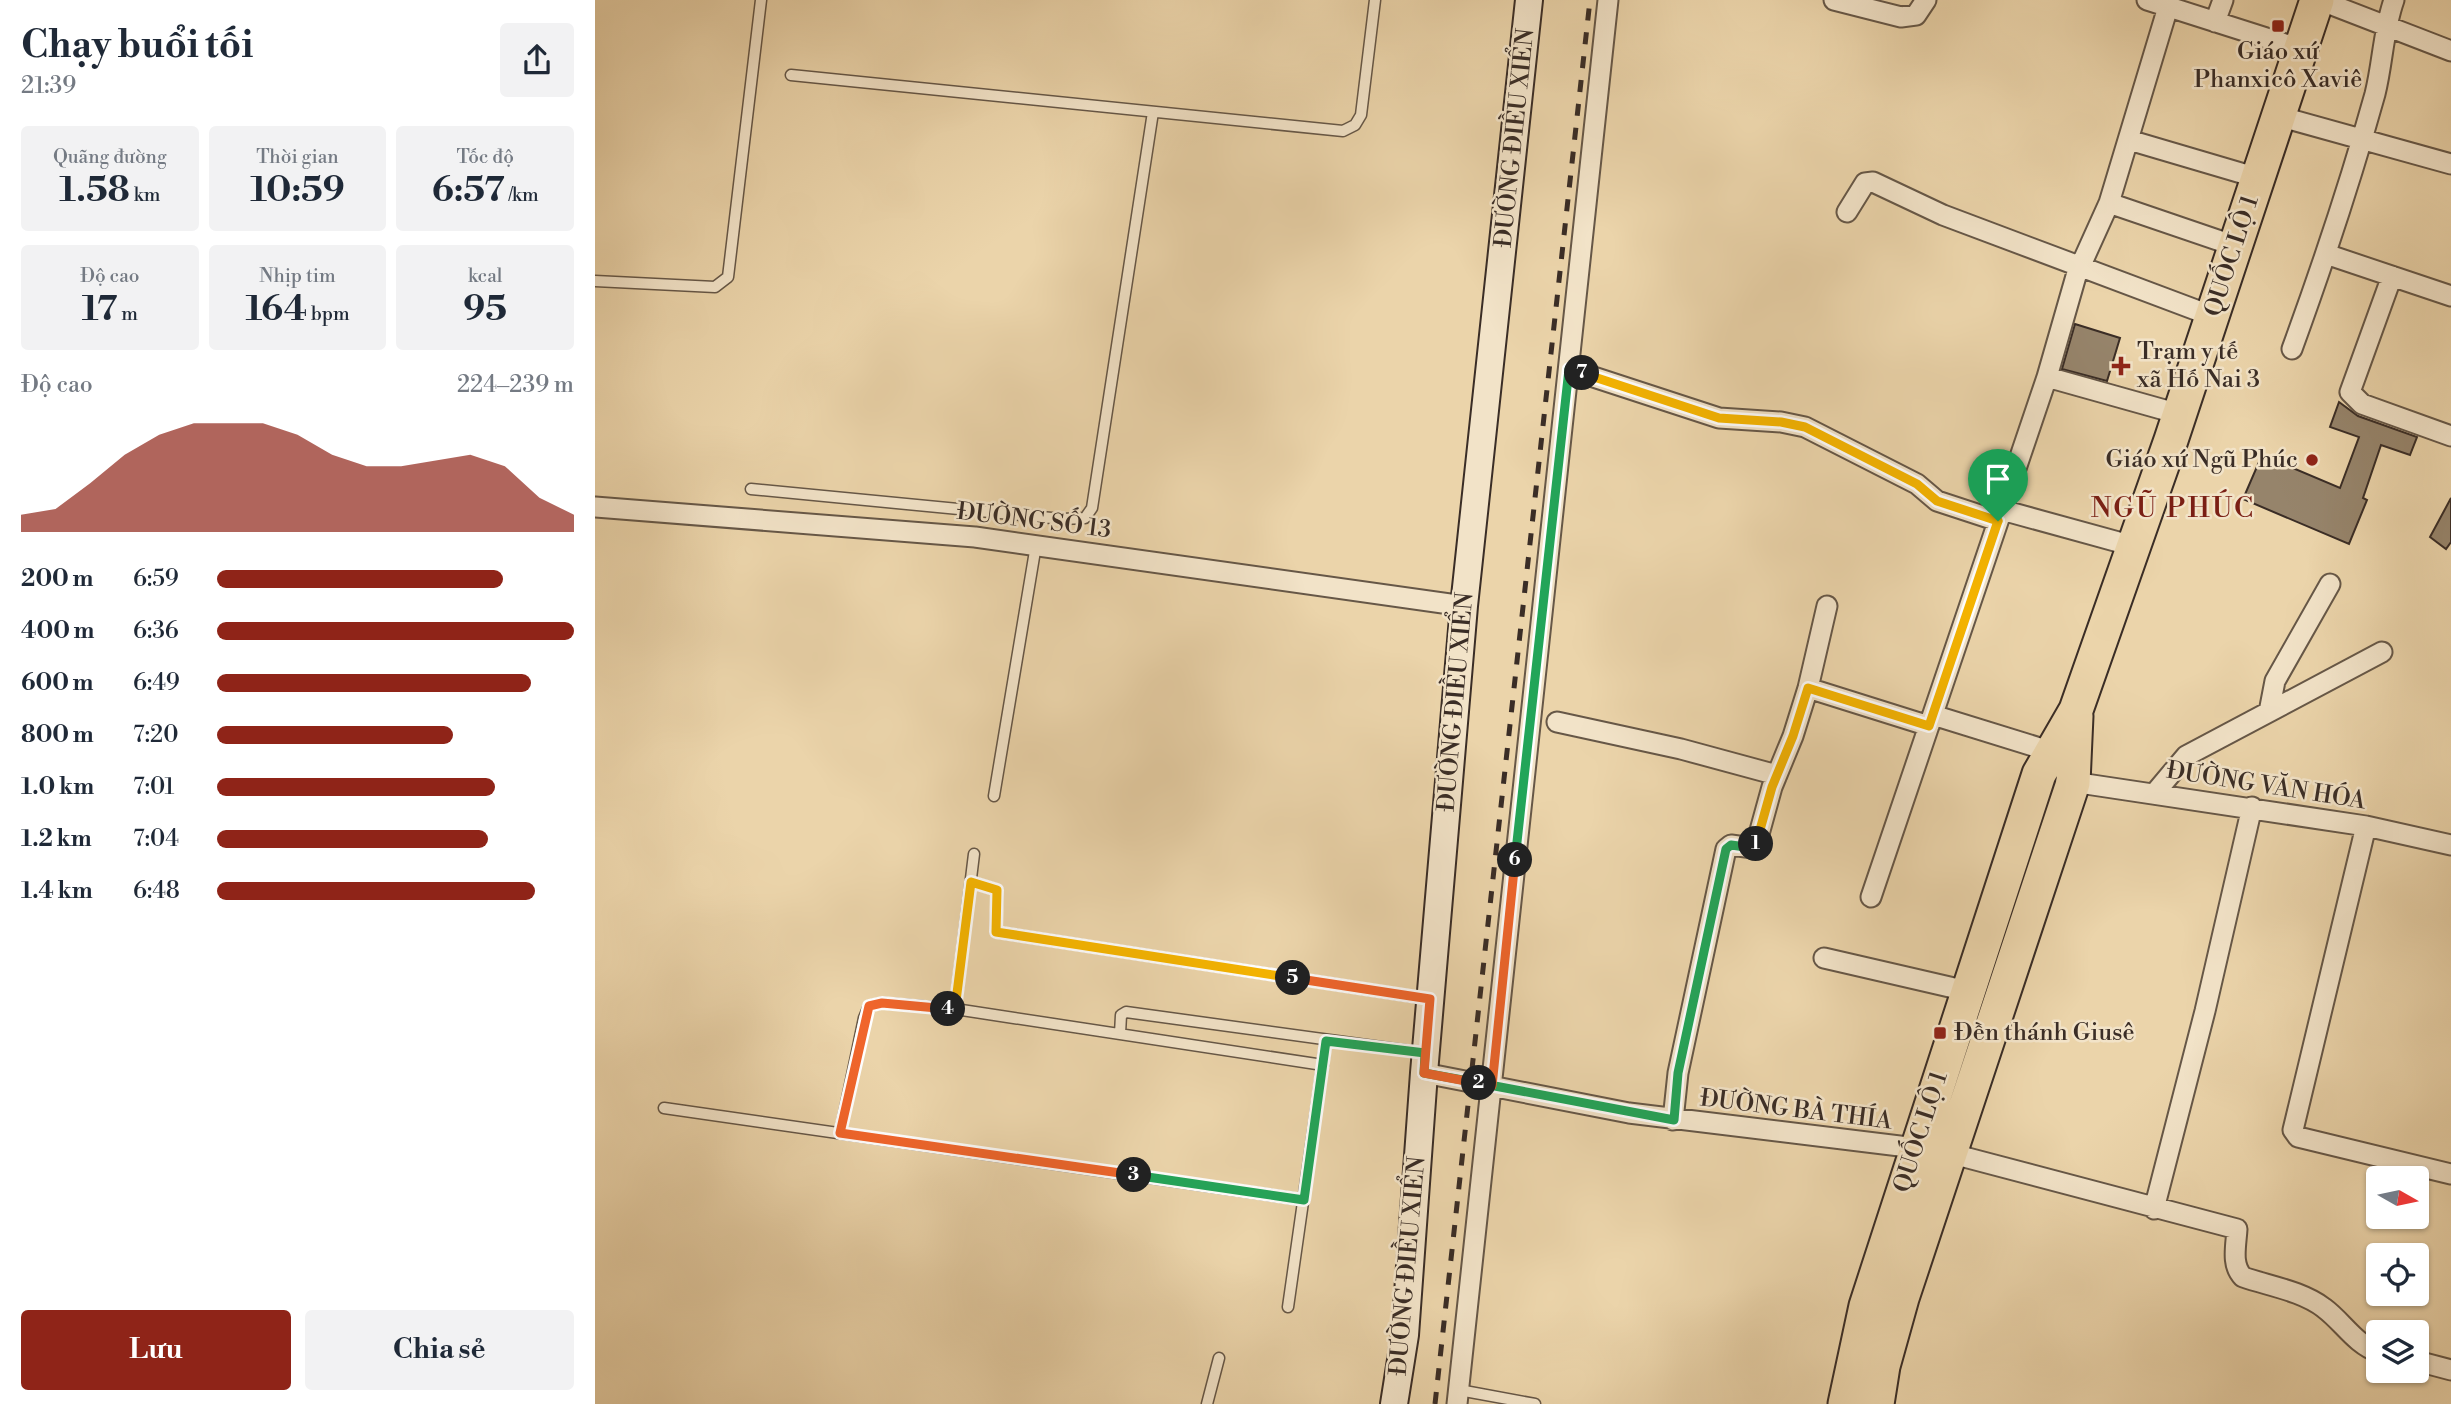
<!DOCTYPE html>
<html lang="vi">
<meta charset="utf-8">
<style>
:root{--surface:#fff;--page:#f2f2f3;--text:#1f2937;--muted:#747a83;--accent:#8f2418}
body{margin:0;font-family:"Libre Bodoni",serif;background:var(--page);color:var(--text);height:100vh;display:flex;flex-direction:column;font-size:26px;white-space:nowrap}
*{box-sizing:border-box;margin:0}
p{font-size:23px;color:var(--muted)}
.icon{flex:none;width:38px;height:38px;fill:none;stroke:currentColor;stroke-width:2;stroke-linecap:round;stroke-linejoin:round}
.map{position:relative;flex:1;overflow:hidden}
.details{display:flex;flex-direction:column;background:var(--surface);width:595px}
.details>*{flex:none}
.needle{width:46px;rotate:99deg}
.fabs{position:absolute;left:1771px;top:1166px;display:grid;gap:14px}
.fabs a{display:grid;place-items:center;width:63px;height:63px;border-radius:7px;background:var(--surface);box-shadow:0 2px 5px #0004;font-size:35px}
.pin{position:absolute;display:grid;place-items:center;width:60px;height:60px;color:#fff;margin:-72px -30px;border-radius:50% 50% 50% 0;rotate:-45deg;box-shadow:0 0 7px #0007}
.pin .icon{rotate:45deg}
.km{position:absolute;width:35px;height:35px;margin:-18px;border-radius:50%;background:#222;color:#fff;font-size:19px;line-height:35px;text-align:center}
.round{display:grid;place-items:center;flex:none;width:74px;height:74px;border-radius:7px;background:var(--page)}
.summary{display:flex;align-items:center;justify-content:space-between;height:119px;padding:0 21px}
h1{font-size:38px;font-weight:700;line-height:52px}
.stats{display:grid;grid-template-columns:repeat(3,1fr);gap:10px;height:119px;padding:7px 21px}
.stats div{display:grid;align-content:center;border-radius:7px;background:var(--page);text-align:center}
.stats b{font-size:35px;font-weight:700}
.stats small{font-size:19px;font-weight:400}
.stats p{font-size:19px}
.chart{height:196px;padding:14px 21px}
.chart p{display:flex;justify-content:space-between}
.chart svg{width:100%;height:126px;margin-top:7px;fill:var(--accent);opacity:.7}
.primary-button{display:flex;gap:14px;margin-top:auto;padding:14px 21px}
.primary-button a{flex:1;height:80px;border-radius:7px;background:var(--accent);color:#fff;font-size:28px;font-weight:700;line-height:80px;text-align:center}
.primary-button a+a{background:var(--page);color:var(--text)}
ul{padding:0 21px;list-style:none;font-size:23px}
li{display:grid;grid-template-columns:112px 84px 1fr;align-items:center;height:52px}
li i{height:18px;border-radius:9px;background:var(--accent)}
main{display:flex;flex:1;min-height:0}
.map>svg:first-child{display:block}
.building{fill:#96846b;stroke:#3a2d26;stroke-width:2}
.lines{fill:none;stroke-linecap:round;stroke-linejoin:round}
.lane-casing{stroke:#665747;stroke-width:13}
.street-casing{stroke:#665747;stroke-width:23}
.secondary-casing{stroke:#3a2d26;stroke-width:30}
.highway-casing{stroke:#3a2d26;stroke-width:37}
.lane{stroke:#f2e3c8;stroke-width:10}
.street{stroke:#f2e3c8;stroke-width:19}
.secondary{stroke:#f2e3c8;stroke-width:26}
.highway{stroke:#ebd4aa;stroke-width:33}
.rail{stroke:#3a2d26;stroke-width:5;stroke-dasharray:12 12;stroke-linecap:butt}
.split-1-casing{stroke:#fff;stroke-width:14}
.split-2-casing{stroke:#fff;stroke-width:14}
.split-3-casing{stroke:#fff;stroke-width:14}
.split-4-casing{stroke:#fff;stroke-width:14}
.split-5-casing{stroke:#fff;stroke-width:14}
.split-6-casing{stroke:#fff;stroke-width:14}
.split-7-casing{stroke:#fff;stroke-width:14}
.split-8-casing{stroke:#fff;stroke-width:14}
.split-1{stroke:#f5b400;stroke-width:9}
.split-2{stroke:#22a559;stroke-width:9}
.split-3{stroke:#22a559;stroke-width:9}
.split-4{stroke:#f0652b;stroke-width:9}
.split-5{stroke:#f5b400;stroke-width:9}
.split-6{stroke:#f0652b;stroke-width:9}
.split-7{stroke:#22a559;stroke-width:9}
.split-8{stroke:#f5b400;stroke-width:9}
.poi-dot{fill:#8f2418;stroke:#f2e3c8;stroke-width:2.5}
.labels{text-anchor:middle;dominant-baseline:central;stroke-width:5;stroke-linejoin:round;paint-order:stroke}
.poi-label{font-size:24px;fill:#3a2d26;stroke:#f2e3c8;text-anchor:start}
.street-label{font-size:24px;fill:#3a2d26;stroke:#f2e3c8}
.quarter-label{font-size:28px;letter-spacing:2px;fill:#7a1f14;stroke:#f2e3c8}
</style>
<main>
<section class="details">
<div class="summary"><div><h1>Chạy buổi tối</h1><p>21:39</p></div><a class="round"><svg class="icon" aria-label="share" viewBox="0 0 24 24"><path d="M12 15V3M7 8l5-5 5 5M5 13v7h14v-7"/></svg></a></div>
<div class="stats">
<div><p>Quãng đường</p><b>1.58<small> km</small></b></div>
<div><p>Thời gian</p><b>10:59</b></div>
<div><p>Tốc độ</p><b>6:57<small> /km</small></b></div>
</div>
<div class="stats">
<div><p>Độ cao</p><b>17<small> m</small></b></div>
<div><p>Nhịp tim</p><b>164<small> bpm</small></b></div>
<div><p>kcal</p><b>95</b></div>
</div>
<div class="chart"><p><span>Độ cao</span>224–239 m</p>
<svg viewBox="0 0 160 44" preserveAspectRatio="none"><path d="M0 44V38L10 36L20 27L30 17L40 10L50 6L60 6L70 6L80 10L90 17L100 21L110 21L120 19L130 17L140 21L150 32L160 38V44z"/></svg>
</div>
<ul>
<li><b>200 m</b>6:59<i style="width:80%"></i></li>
<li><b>400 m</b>6:36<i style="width:100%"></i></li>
<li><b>600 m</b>6:49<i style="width:88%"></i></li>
<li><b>800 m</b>7:20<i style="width:66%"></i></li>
<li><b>1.0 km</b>7:01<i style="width:78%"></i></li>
<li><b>1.2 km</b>7:04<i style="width:76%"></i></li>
<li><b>1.4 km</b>6:48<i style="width:89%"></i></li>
</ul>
<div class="primary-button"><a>Lưu</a><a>Chia sẻ</a></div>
</section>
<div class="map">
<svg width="1856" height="1404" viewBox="0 0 1856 1404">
<rect width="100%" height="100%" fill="#ebd4aa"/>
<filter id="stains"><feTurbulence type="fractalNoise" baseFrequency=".00286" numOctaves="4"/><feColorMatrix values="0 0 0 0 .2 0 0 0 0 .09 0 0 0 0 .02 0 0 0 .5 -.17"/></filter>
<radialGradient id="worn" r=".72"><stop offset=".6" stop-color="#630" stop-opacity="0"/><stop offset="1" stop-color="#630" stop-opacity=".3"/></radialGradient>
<!-- building -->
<path class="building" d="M1480 324 1525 338 1512 381 1467 369Z
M1744 402 1763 416 1822 437 1815 455 1786 445 1768 498 1772 500 1754 544 1648 499 1667 455 1745 488 1764 437 1735 427Z
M1856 498V542L1851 549 1835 537Z"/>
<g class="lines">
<!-- lane casing -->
<g class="lane-casing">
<path id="lane" d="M196 75 748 131 760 125 766 115 780 0
M0 281 120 287 133 277 166 0
M156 489 467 519 490 518 497 508 558 112
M399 796 441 545
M376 882 402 890 401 932 834 999
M360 1009 379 854
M525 1034 526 1015 531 1012 830 1053
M69 1108 709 1200
M245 1133 269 1018 274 1006 287 1003 360 1009 728 1065
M693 1307 731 1041
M864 1390 940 1404
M612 1404 624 1358"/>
</g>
<!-- street casing -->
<g class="street-casing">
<path id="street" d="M1239 0 1306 17 1321 15 1331 0
M1552 0 1706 49
M1724 0 1856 51
M1620 22 1628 0
M1683 116 1856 164
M1534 140 1663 178
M1514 203 1640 246
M1252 212 1270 183 1278 182 1348 215 1617 316
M1731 254 1856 296
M1797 276 1755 392 1767 404 1856 436
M1697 349C1728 264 1756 180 1780 94 1788 62 1788 31 1799 0
M974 369 1124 418 1186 422 1210 427 1322 484 1342 501 1403 521
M1452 377 1584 414
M0 507 380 537 869 606
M1407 510 1538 546
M1213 688 1334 726
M1674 712 1680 681 1735 584
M1338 715 1464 754
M962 722 1086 749 1182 775
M1471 781 1771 826 1856 845
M1559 794 1591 756 1787 652
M1771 826 1698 1130 1703 1137 1856 1174
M1276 897 1452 377 1481 276 1514 203 1573 7
M1229 958 1372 991
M829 1073 1034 1113 1321 1148
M1078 1120 1083 1073 1131 849 1136 845 1158 848 1161 845 1177 787 1198 736 1213 688 1232 606
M1354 1153 1642 1229C1641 1246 1636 1265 1648 1277 1674 1286 1707 1291 1729 1308 1748 1322 1760 1344 1783 1352
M1559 1209 1610 1011 1657 807
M1822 1361 1856 1370
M862 1404 1013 0"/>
</g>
<!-- secondary casing -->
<g class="secondary-casing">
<path id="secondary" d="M799 1404 810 1335 829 1073 869 606 934 0"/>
</g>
<!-- highway casing -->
<g class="highway-casing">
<path id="highway" d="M1250 1404 1271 1306 1444 774 1481 710 1576 440 1722 0
M1282 1404 1288 1366 1307 1298 1478 783 1481 716"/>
</g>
<!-- lane -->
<use href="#lane" class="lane"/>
<!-- street -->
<use href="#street" class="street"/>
<!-- secondary -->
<use href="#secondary" class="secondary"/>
<!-- highway -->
<use href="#highway" class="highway"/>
<!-- rail -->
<path class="rail" d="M840 1404 995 0"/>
</g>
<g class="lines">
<!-- split-1 casing -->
<g class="split-1-casing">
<path id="split-1" d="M1161 844 1177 787 1198 736 1213 688 1334 726 1403 521"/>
</g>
<!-- split-2 casing -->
<g class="split-2-casing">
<path id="split-2" d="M884 1083 1079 1120 1083 1073 1131 849 1136 845 1158 848 1161 844"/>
</g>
<!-- split-3 casing -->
<g class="split-3-casing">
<path id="split-3" d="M539 1175 709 1200 731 1041 830 1053 829 1073 884 1083"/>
</g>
<!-- split-4 casing -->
<g class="split-4-casing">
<path id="split-4" d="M353 1009 287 1003 274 1006 245 1133 539 1175"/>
</g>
<!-- split-5 casing -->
<g class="split-5-casing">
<path id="split-5" d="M353 1009H360L376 882 402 890 401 932 698 978"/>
</g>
<!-- split-6 casing -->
<g class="split-6-casing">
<path id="split-6" d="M698 978 835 999 829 1073 897 1086 920 860"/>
</g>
<!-- split-7 casing -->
<g class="split-7-casing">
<path id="split-7" d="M920 860 974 369 987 373"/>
</g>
<!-- split-8 casing -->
<g class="split-8-casing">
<path id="split-8" d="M987 373 1124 418 1186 422 1210 427 1322 484 1342 501 1403 521"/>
</g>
<!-- split-1 -->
<use href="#split-1" class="split-1"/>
<!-- split-2 -->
<use href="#split-2" class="split-2"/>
<!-- split-3 -->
<use href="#split-3" class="split-3"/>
<!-- split-4 -->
<use href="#split-4" class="split-4"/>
<!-- split-5 -->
<use href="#split-5" class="split-5"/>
<!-- split-6 -->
<use href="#split-6" class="split-6"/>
<!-- split-7 -->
<use href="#split-7" class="split-7"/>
<!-- split-8 -->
<use href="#split-8" class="split-8"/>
</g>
<!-- markers -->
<g class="poi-dot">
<rect x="1676" y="19" width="14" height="14" rx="3.5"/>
<path d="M1522.5 355.5h7v7h7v7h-7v7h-7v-7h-7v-7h7z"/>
<circle cx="1717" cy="460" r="7"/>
<rect x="1338" y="1026" width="14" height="14" rx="3.5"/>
</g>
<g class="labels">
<!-- poi labels -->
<g class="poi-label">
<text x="1683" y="52" text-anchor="middle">Giáo xứ<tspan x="1683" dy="28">Phanxicô Xaviê</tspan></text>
<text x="1542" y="352">Trạm y tế<tspan x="1542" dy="28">xã Hố Nai 3</tspan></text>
<text x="1703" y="460" text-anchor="end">Giáo xứ Ngũ Phúc</text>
<text x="1359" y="1033">Đền thánh Giusê</text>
</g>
<!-- street labels -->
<g class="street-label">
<text transform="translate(920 138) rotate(-84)">ĐƯỜNG ĐIỀU XIỂN</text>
<text transform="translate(1637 256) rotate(-72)">QUỐC LỘ 1</text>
<text transform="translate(439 521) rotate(7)">ĐƯỜNG SỐ 13</text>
<text transform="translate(861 702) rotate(-85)">ĐƯỜNG ĐIỀU XIỂN</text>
<text transform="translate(1671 786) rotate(9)">ĐƯỜNG VĂN HÓA</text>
<text transform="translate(1201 1110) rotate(7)">ĐƯỜNG BÀ THÍA</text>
<text transform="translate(1326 1132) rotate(-72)">QUỐC LỘ 1</text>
<text transform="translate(813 1266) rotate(-85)">ĐƯỜNG ĐIỀU XIỂN</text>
</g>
<!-- quarter labels -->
<g class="quarter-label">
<text x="1578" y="508">NGŨ PHÚC</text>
</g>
</g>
<rect width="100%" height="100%" filter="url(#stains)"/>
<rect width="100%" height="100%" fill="url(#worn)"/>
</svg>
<div class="fabs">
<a><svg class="needle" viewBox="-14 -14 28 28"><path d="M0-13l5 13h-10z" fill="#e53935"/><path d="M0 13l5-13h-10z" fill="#747a83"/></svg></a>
<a><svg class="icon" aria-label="locate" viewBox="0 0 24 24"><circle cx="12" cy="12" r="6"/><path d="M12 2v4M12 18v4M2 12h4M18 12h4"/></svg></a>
<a><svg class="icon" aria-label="layers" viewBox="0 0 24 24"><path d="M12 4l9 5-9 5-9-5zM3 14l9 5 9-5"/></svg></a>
</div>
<div class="pin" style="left:1403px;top:521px;background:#1e9e55"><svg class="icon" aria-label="arrive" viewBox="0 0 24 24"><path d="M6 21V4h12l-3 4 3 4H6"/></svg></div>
<b class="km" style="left:1161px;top:844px">1</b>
<b class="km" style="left:884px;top:1083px">2</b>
<b class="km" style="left:539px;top:1175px">3</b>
<b class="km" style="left:353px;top:1009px">4</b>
<b class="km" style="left:698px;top:978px">5</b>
<b class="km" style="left:920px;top:860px">6</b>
<b class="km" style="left:987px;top:373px">7</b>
</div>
</main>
